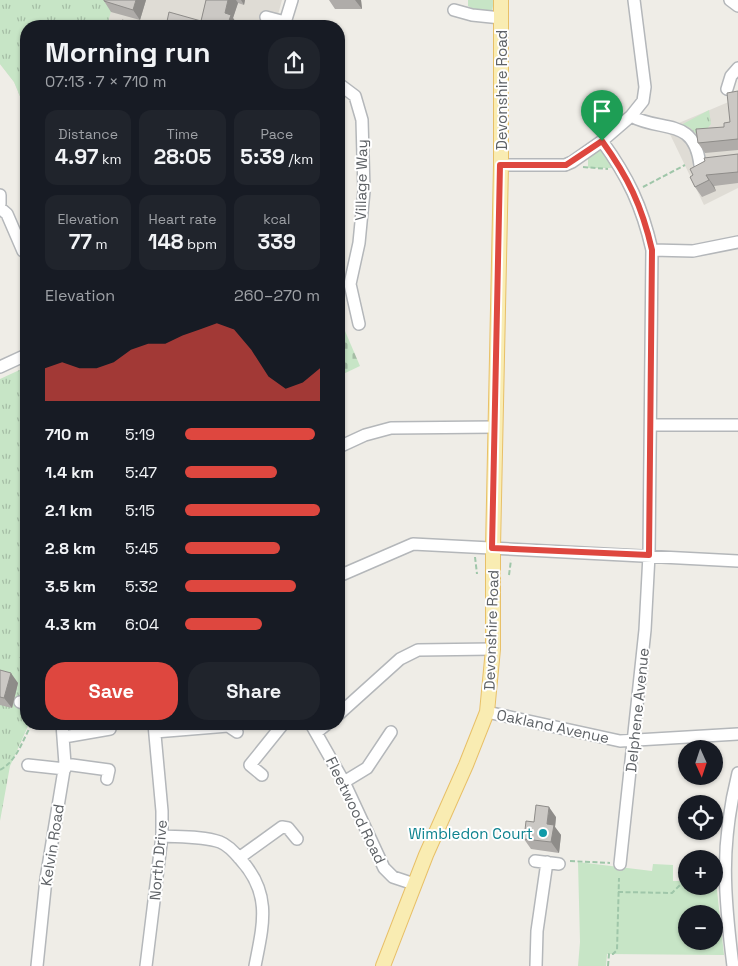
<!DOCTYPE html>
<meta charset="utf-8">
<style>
:root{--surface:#171b24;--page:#20242c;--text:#f1f3f6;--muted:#9ea1a6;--accent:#de473f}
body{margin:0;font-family:"Space Grotesk",sans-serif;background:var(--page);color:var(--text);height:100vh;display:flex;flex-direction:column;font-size:19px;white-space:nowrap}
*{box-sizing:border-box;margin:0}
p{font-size:16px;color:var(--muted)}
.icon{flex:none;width:28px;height:28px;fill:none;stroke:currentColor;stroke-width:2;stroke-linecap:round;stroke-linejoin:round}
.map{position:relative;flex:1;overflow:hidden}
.drawer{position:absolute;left:20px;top:20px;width:325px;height:710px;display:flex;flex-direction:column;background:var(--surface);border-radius:20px;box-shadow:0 1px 4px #0004}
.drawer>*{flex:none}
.needle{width:32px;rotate:177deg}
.tools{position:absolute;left:678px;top:740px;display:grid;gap:10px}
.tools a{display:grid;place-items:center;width:45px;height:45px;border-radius:50%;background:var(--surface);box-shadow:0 1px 4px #0004;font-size:25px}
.pin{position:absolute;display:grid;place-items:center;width:42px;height:42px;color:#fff;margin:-51px -21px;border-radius:50% 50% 50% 0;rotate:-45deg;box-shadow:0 0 5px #0007}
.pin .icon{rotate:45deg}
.round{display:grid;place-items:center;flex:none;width:52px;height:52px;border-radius:20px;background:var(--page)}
.summary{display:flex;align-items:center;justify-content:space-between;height:85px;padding:0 25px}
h1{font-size:28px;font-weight:700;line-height:38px}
.figures{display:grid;grid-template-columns:repeat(3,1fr);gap:8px;height:85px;padding:5px 25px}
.figures div{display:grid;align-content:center;border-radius:12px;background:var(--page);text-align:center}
.figures b{font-size:21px;font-weight:700}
.figures small{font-size:14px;font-weight:400}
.figures p{font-size:14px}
.chart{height:140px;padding:10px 25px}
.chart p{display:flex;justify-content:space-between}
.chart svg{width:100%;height:90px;margin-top:5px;fill:var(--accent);opacity:.7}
.primary-button{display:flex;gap:10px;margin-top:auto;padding:10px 25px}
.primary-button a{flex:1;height:58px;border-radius:20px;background:var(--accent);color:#fff;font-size:20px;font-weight:700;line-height:58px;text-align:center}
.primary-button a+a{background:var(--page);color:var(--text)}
ul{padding:0 25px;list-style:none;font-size:16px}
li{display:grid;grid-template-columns:80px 60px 1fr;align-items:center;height:38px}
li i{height:12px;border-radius:6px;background:var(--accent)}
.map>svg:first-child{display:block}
.education{fill:#dfdcd5}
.green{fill:#c7e5c6;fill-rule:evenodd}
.cemetery{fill:url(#cemetery-stones)}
.park{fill:url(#park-tufts)}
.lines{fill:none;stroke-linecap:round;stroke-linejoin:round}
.minor-casing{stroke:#b4b7ba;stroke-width:14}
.major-casing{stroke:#e8c068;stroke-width:16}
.path{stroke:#9fc6a9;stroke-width:2;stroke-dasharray:5 2.5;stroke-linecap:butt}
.minor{stroke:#fff;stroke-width:11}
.major{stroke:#f9ecb2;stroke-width:14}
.wall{fill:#afaca9}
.shaded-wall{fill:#8e8c89}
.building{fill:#cbc8c4;stroke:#8e8c89}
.route-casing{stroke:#fff;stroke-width:10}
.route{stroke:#de473f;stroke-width:6}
.culture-dot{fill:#0f9aa8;stroke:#fff;stroke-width:2}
.labels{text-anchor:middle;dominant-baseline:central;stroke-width:4;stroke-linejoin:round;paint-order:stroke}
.street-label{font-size:15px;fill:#5e6266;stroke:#fff}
.culture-label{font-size:15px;fill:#0d838f;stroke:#fff;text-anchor:end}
</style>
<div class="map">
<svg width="738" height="966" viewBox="0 0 738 966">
<defs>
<pattern id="cemetery-stones" width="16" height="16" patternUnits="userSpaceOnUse" patternTransform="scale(1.25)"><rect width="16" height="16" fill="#c7e5c6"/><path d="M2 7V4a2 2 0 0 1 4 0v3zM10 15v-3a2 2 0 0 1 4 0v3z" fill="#a5bda5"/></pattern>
<pattern id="park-tufts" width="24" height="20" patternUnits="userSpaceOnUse" patternTransform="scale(1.25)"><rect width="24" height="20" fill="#c7e5c6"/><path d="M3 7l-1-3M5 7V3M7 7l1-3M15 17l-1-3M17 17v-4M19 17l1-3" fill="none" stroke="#a5bda5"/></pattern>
</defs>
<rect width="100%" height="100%" fill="#efede7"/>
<!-- education -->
<path class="education" d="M0 0H282L275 26H26V110L14 82 0 64Z
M738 98V188L704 205 667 128Z"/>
<!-- green -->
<path class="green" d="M468 0H494L492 12H479L468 6Z
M601 147 619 168H588V157Z
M578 862 652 871 653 864 673 865V881H686V886H714V881H716L724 955 607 954 606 966H578L580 942ZM686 914H714V941H686Z"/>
<!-- cemetery -->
<path class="cemetery" d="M339 317 360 366 339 376Z"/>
<!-- park -->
<path class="park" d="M0 0H114L107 26H26L24 106 14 82 0 64Z
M709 110 711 124 700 137 689 127 681 125Z
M26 367V724H29L10 766 0 821V379Z"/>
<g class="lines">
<!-- minor casing -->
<g class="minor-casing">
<path id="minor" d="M730 0 738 6
M454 10 472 15 501 18
M266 17 285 22
M284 26 292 0
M339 84 355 96 362 120 364 191 359 243 350 284 359 324
M727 89 731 76 738 68
M631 116C662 133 694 116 700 165
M602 141C628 177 642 206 652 250L649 555 645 630 620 864
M501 165H565L572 162 602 141 631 116 643 101 645 87 634 0
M0 195V204
M0 208 7 214 23 251
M652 250 693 251 738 242
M0 367 26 355
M651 425H738
M339 447 365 435 391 428 495 427
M339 576 413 544 738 561
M20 702 26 704
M487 712 620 741 738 734
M339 714 400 659 418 650 493 649
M311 724 344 782 384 868 393 877 414 884
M155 732 228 726 237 732
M317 732 327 724
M64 737 110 729
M65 764 109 770 107 779
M28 765 65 769
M262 775 250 765 283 724
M344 782 367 768 391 732
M162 836C180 837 203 836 220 842 228 845 236 854 241 860 272 894 263 925 255 966
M239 858 282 827 288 828 297 839
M535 861 559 864
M37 966 46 879 65 764 62 724
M146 966 162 836V811L154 724
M536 966 537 931 547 862
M733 966C724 894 720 845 738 773"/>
</g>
<!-- major casing -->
<g class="major-casing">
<path id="major" d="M383 966 426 855 466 765 487 712 493 649V548L501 165V0"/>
</g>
<!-- path -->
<path class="path" d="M583 167 608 169
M643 187 685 165
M475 557 477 574
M509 575 511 560
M0 770C18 760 22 740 32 724
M570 861 610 863
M618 892 672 893 681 884H686
M608 966 609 954H613L617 950 619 878"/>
<!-- minor -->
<use href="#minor" class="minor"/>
<!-- major -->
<use href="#major" class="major"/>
</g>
<!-- wall -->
<path class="wall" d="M104 0H146L140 20 111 12 104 1Z
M206 0H245L244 5 238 3 233 18 238 25V26H166L201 21Z
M329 0H361L362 9H335Z
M26 71V87L22 81Z
M738 91V150L705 153 698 143 724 127 730 122Z
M738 154V183L714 186 716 191 702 197 695 187 690 177Z
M0 670 18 683 12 708 0 705Z
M556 817 555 827 561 835 559 853 531 849 524 839 534 822Z"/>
<!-- shaded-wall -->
<path class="shaded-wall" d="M136 0H146L140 20 133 10Z
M228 0H236L238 3 233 18 238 25V26H227L225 13Z
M241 0H245L244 5Z
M355 0H361L362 9Z
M706 175 714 186 716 191 709 180Z
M11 673 18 683 12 708 4 698Z
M549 807 556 817 555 827 561 835 559 853 551 842 547 824Z"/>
<!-- building -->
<path class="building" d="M104 0H136L133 10 104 1Z
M206 0H228L225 13 231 15 227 26H166L169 12 201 21Z
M122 20 145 26H120Z
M25 70 26 71V82L22 81Z
M738 91V139L698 143 696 129 724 127V123L730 122 727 93Z
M738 154V172L706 175 709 180 695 187 690 177 693 175 690 169 705 161 704 158Z
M26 654V670L20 657Z
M0 670 11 673 4 698 0 697Z
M536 805 549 807 547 824 554 825 551 842 524 839 526 821 534 822Z"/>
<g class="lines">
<!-- route casing -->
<g class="route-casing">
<path id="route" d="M602 141C628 177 642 206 652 250L649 555 492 548 500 165H566Z"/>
</g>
<!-- route -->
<use href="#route" class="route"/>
</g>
<!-- markers -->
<circle class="culture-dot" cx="543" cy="833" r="5"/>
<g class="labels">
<!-- street labels -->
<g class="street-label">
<text transform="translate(501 90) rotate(-90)">Devonshire Road</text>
<text transform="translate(361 180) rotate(-89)">Village Way</text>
<text transform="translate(491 630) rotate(-88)">Devonshire Road</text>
<text transform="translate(637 710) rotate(-84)">Delphene Avenue</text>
<text transform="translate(553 726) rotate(12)">Oakland Avenue</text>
<text transform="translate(356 810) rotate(64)">Fleetwood Road</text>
<text transform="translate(52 845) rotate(-81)">Kelvin Road</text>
<text transform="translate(158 860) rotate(-85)">North Drive</text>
</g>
<!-- culture labels -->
<g class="culture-label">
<text x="533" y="833">Wimbledon Court</text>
</g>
</g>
</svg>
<div class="tools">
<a><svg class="needle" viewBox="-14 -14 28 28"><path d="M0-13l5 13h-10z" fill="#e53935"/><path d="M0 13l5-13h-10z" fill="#9ea1a6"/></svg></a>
<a><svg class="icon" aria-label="locate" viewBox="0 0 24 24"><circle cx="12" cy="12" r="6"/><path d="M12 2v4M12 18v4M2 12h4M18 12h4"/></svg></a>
<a>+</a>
<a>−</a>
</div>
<div class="pin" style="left:602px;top:141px;background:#1e9e55"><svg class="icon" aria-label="arrive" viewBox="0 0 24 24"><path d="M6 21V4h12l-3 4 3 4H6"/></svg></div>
<section class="drawer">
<div class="summary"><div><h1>Morning run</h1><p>07:13 · 7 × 710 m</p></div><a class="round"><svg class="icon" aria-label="share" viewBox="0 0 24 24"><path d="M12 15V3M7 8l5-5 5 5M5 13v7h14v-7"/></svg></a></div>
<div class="figures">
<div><p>Distance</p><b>4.97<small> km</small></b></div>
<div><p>Time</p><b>28:05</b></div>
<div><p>Pace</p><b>5:39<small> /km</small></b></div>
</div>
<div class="figures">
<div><p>Elevation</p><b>77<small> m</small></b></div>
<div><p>Heart rate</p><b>148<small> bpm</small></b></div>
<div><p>kcal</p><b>339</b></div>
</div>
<div class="chart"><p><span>Elevation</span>260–270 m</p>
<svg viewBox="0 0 160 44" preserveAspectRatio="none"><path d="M0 44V28L10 25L20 28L30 28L40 25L50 19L60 16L70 16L80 12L90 9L100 6L110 9L120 19L130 32L140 38L150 35L160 28V44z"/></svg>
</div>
<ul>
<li><b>710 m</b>5:19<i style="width:96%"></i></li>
<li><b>1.4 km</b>5:47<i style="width:68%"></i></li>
<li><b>2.1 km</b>5:15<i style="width:100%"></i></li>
<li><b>2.8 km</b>5:45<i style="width:70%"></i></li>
<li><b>3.5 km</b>5:32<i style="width:82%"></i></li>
<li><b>4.3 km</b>6:04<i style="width:57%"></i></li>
</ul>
<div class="primary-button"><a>Save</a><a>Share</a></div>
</section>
</div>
